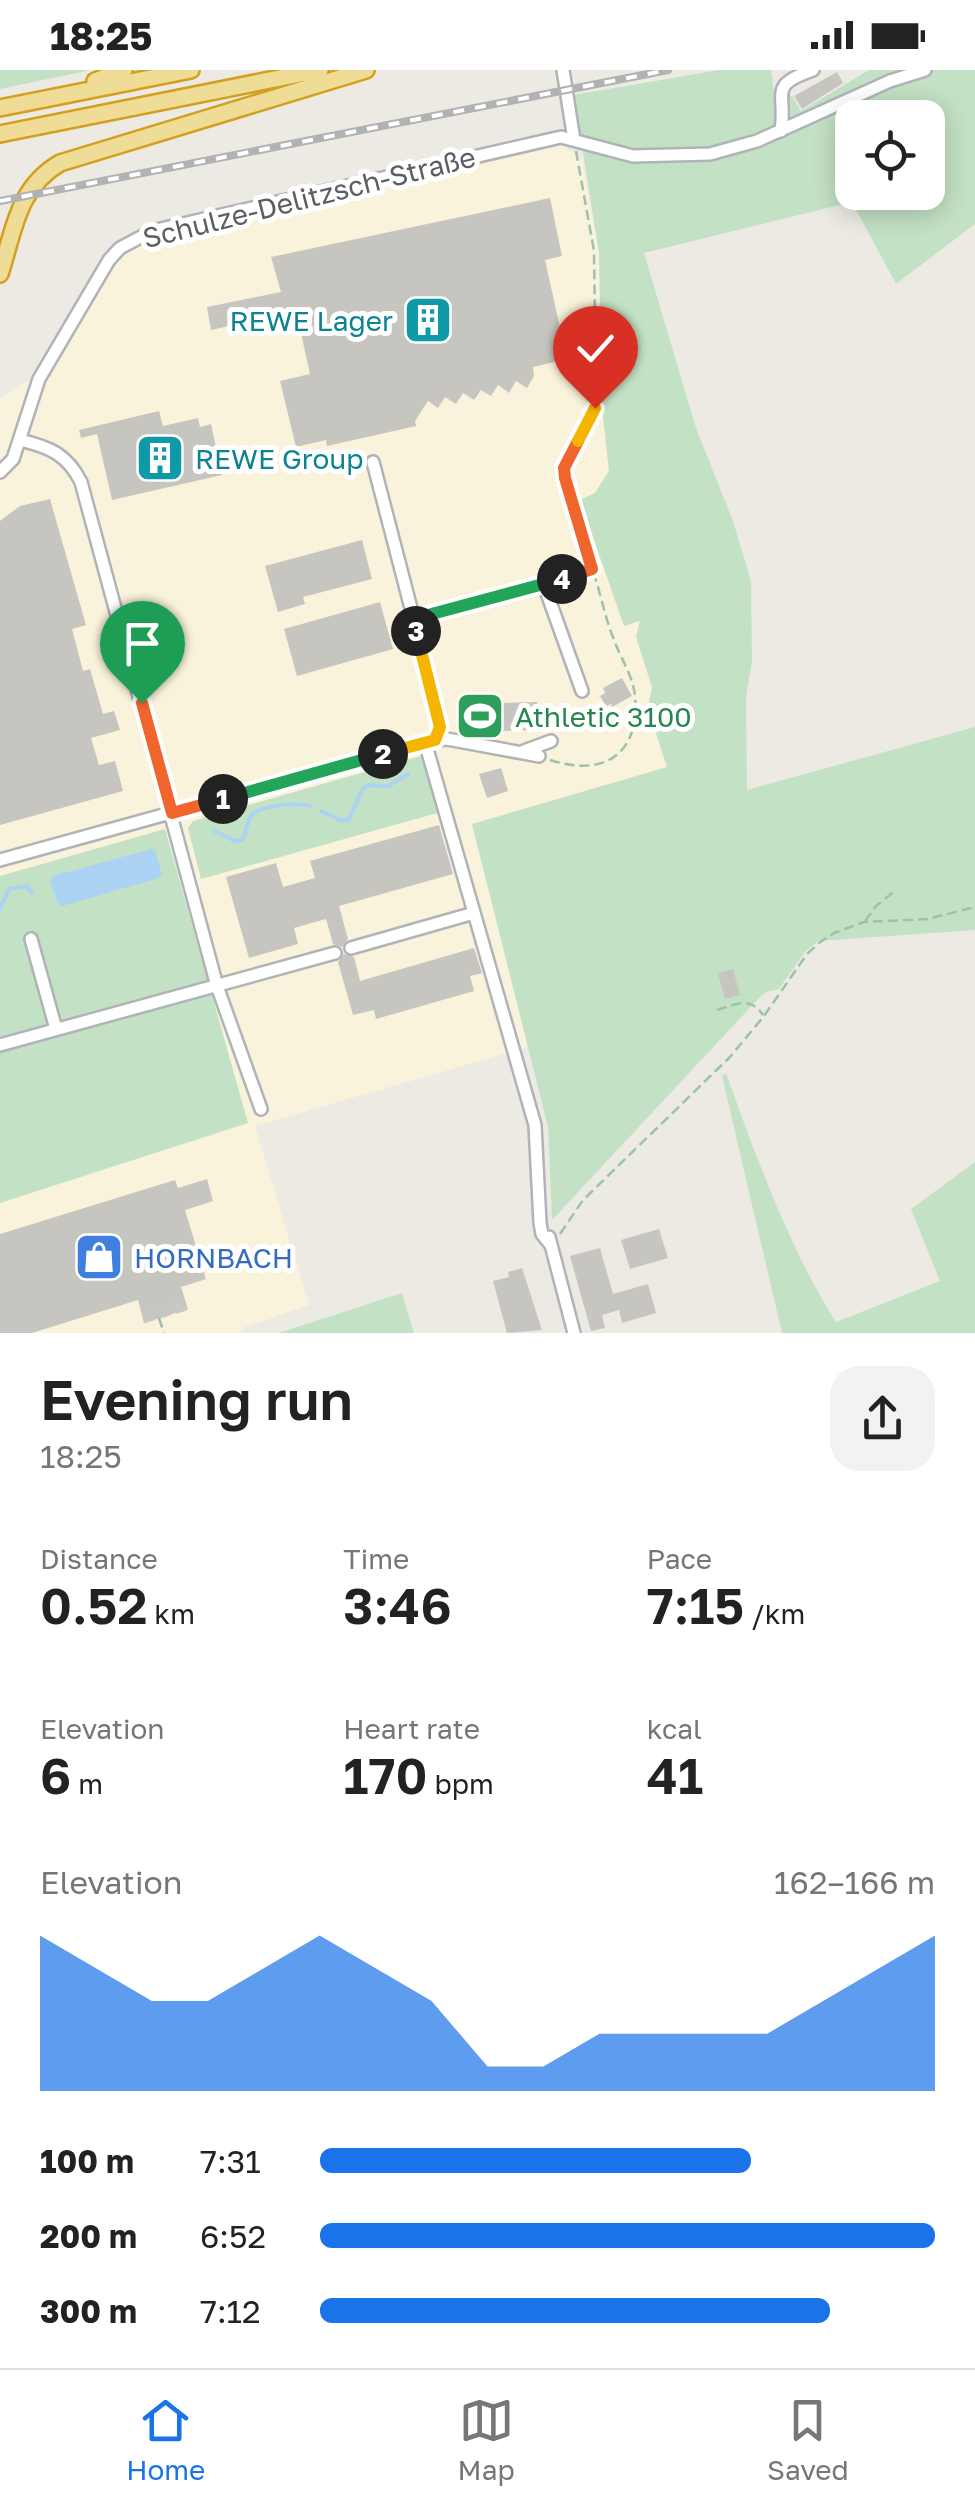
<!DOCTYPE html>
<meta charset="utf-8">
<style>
:root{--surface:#fff;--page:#f2f2f2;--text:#222;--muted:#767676;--line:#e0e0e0;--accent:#1a73e8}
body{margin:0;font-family:"Golos Text",sans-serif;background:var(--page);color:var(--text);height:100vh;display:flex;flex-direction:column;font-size:38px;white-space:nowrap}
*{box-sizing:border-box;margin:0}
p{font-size:32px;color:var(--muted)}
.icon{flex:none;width:55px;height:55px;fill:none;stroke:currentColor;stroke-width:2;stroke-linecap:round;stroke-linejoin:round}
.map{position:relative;height:1263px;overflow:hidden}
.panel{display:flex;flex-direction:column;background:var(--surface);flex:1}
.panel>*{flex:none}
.fabs{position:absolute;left:835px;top:30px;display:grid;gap:20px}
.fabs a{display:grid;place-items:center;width:110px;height:110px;border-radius:20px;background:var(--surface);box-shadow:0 5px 25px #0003;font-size:50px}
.pin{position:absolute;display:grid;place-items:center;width:85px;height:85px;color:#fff;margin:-102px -42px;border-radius:50% 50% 50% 0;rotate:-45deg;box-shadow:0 0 10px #0007}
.pin .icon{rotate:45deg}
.km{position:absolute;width:50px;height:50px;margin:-25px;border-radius:50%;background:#222;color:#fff;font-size:28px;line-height:50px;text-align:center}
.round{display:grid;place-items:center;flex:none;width:105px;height:105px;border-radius:30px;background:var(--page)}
.summary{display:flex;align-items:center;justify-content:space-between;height:170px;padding:0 40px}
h1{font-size:55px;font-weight:600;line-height:75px}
.metrics{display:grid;grid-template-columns:repeat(3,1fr);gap:15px;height:170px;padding:10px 40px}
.metrics div{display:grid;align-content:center}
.metrics b{font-size:50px;font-weight:600}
.metrics small{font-size:28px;font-weight:400}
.metrics p{font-size:28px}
.chart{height:280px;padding:20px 40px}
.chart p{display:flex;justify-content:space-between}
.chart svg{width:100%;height:180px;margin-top:10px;fill:var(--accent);opacity:.7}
ul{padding:0 40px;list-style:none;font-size:32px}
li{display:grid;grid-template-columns:160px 120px 1fr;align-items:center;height:75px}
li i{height:25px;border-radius:12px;background:var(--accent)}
.status{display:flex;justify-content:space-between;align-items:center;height:70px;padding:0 50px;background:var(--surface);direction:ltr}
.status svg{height:28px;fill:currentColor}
.tabs{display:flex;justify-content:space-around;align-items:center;height:140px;border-top:2px solid var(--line);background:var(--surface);font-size:28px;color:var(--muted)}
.tabs a{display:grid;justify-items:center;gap:5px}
.tabs .active{color:var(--accent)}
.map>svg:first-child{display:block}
.commercial{fill:#f9f3db}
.green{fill:#c3e1c4;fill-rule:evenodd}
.water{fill:#acd2f4}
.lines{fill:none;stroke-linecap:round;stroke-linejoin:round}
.stream{stroke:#acd2f4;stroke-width:4}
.building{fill:#c7c5c0}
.minor-tunnel{stroke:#c8c7c3;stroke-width:11;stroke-dasharray:11 5.5;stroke-linecap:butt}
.minor-casing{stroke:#b0b3b7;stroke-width:16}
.highway-casing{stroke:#d3a01d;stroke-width:20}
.path{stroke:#9dc1a9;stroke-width:2.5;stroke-dasharray:10 5;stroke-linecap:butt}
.minor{stroke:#fff;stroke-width:11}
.highway{stroke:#efdc97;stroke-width:15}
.rail-casing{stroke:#b1b2b2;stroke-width:8}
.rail{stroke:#fff;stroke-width:4;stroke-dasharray:11;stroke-linecap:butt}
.split-1-casing{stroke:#fff;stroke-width:20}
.split-2-casing{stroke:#fff;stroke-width:20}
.split-3-casing{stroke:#fff;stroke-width:20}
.split-4-casing{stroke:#fff;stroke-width:20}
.split-5-casing{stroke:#fff;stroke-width:20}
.split-6-casing{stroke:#fff;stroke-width:20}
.split-1{stroke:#f0652b;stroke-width:12}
.split-2{stroke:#22a559;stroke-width:12}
.split-3{stroke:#f5b400;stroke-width:12}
.split-4{stroke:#22a559;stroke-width:12}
.split-5{stroke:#f0652b;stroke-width:12}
.split-6{stroke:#f5b400;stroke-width:12}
.labels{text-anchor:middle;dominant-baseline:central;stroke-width:10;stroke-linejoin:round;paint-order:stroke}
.street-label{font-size:28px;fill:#5b5e62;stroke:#fff}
.culture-label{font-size:28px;fill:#0d838f;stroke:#fff;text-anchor:end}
.leisure-label{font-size:28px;fill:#27864d;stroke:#fff;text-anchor:start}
.shop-label{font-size:28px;fill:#366cbe;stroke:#fff;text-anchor:start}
</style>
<div class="status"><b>18:25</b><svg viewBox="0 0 49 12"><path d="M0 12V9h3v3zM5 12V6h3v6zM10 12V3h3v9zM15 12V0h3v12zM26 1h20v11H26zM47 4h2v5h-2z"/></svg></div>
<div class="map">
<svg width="975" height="1263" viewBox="0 0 975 1263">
<rect width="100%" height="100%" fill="#eceae3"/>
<!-- commercial -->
<path class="commercial" d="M562 74 582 90 599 183 602 336 609 401 595 423 580 431 625 556 640 550 636 567 652 617 648 638 667 698 472 754 528 977 255 1056 309 1235 243 1258 239 1263H0V329L25 312 51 301 110 199 127 182 154 168Z"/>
<!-- green -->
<path class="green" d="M0 0H91L0 19Z
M719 0H771L775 29 792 26 801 41 869 0H975V154L896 214 852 132 644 183 696 358 733 451 751 511 752 591 746 627 747 720 975 657V860L818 871 805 882 779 919 766 922 759 928 552 1150 548 1057 472 754 667 697 648 638 652 617 636 567 640 551 624 556 580 430 595 423 609 401 602 336 599 183 574 25ZM852 48H928V122H852Z
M421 686 427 690 441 742 201 809 188 758 193 751Z
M165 759 248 1053 0 1133V806Z
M726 1003C754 1082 791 1182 836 1252L940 1211 911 1139 975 1092V1263H782L722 1006Z
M402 1223 414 1263H279Z"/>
<!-- water -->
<path class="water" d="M152 779 155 780 162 805 159 808 62 836 58 834 50 811 53 806Z"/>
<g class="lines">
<!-- stream -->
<path class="stream" d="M321 741 342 751 349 749 362 720 368 715 388 716 408 704
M214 761 235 771 242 770C247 763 246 753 251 746 259 735 298 732 310 736
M0 839 9 819 27 816 32 823"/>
</g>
<!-- building -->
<path class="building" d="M837 2 843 13 802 39 794 26Z
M550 128 562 186 545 190 567 289 533 297 534 306 527 318 516 311 509 323 498 315 491 326 481 320 474 330 463 323 456 334 445 327 438 338 428 331 415 351 416 356 327 376 326 370 296 377 280 311 310 304 296 241 211 260 207 237 281 222 271 187Z
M159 341 163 356 198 348 200 357 211 354 222 405 112 430 97 364 81 368 79 360Z
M50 429 86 555 72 559 83 601 90 599 103 644 114 641 120 660 91 668 99 695 115 691 123 721 0 755V451L20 436Z
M362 470 372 509 303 527 305 534 278 542 265 496Z
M380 532 393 579 297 606 284 559Z
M622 608 632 626 612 637 611 634 606 636 600 626 605 623 603 618Z
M466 627 501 633 537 632 538 660 502 661 461 654Z
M501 698 508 721 487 728 479 704Z
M439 755 453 804 339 836 348 869 342 877 333 874 326 849 294 858 298 874 249 888 226 807 276 793 283 817 315 808 310 791Z
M474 878 482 903 470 906 474 921 376 949 374 940 353 945 338 892 344 884 354 887 360 911Z
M733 899 740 925 725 929 718 903Z
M207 1109 213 1131 185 1140 206 1209 181 1217 188 1239 144 1253 138 1230 32 1263H0V1164L175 1110 178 1118Z
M659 1159 668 1188 630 1199 621 1170Z
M600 1178 613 1224 648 1214 656 1243 622 1253 619 1240 602 1245 605 1258 591 1261 570 1186Z
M522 1198 542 1260 507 1263 493 1211 509 1207 508 1202Z"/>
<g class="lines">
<!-- minor-tunnel -->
<path class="minor-tunnel" d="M143 1248 186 1235"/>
<!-- minor casing -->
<g class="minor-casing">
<path id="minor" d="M563 0 574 70
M781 61C787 22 767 16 813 0
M20 370C49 377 67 384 81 412L217 916 261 1039
M373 392 439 646 440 657 435 670
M0 402 13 389 39 309 109 190 120 178 152 161 561 67 633 86 710 84 757 71 890 11 925 0
M544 515 582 621
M413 549 592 499
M425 672 535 1055 540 1153 542 1164 550 1174
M524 681 551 671
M0 790 435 670 447 669 539 686
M31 869 56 959
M351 878 474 843
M0 975 335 883
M549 1167 574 1263"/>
</g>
<!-- highway casing -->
<g class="highway-casing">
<path id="highway" d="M95 11 124 0
M0 38 191 0
M0 64 320 0
M0 204C14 161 17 118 60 93L366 0"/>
</g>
<!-- path -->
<path class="path" d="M576 81 594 181 596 325 595 338 564 398 590 490
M550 690C602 707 640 686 635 627 634 609 623 592 616 575 607 554 602 530 595 507
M865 851 876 836 896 820
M717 940C735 934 751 926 763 945
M560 1164 583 1130 730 987 764 946 807 884 819 873 834 863 864 852 928 849 975 837
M159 1248 164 1263"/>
<!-- minor -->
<use href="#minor" class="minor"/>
<!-- highway -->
<use href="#highway" class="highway"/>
<!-- rail casing -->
<g class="rail-casing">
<path id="rail" d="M0 131 668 0"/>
</g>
<!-- rail -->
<use href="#rail" class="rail"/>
</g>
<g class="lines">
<!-- split-1 casing -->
<g class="split-1-casing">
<path id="split-1" d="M142 633 172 743 223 729"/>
</g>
<!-- split-2 casing -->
<g class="split-2-casing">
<path id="split-2" d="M223 729 383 684"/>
</g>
<!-- split-3 casing -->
<g class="split-3-casing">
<path id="split-3" d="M383 684 435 670 440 657 416 561"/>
</g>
<!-- split-4 casing -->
<g class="split-4-casing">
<path id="split-4" d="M416 561 413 549 562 509"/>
</g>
<!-- split-5 casing -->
<g class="split-5-casing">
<path id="split-5" d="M562 509 592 499 565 408 564 398 578 371"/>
</g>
<!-- split-6 casing -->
<g class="split-6-casing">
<path id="split-6" d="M578 371 595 338"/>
</g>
<!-- split-1 -->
<use href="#split-1" class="split-1"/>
<!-- split-2 -->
<use href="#split-2" class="split-2"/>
<!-- split-3 -->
<use href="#split-3" class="split-3"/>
<!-- split-4 -->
<use href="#split-4" class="split-4"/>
<!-- split-5 -->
<use href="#split-5" class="split-5"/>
<!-- split-6 -->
<use href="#split-6" class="split-6"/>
</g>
<!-- icons -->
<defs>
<g id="building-square" transform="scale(2.5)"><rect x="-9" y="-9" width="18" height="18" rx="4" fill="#0f9aa8" stroke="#fff"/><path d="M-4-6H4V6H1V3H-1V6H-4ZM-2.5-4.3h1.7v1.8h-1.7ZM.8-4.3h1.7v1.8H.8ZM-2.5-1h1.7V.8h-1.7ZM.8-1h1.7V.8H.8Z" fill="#fff"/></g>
<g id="stadium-square" transform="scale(2.5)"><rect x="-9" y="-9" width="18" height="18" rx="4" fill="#2e9e5b" stroke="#fff"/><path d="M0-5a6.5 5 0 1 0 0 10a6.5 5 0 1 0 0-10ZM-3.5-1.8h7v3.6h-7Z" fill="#fff"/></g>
<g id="shop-square" transform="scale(2.5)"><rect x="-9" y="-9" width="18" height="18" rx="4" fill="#3f7fe0" stroke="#fff"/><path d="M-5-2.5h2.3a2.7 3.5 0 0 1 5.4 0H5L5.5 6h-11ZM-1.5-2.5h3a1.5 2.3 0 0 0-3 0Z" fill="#fff"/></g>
</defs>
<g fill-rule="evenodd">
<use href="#building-square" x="428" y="250"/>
<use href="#building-square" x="160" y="388"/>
<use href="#stadium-square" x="480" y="646"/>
<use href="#shop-square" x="99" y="1187"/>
</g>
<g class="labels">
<!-- street labels -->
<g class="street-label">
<text transform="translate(309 127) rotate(-14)">Schulze-Delitzsch-Straße</text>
</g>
<!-- culture labels -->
<g class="culture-label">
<text x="393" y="250">REWE Lager</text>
<text x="195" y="388" text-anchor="start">REWE Group</text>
</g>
<!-- leisure labels -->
<g class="leisure-label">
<text x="515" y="646">Athletic 3100</text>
</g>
<!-- shop labels -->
<g class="shop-label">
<text x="134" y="1187">HORNBACH</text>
</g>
</g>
</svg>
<div class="fabs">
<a><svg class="icon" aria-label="locate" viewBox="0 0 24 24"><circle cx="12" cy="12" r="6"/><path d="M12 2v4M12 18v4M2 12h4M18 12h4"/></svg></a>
</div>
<div class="pin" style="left:142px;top:633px;background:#1e9e55"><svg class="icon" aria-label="arrive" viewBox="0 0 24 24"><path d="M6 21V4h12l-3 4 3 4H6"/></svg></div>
<div class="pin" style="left:595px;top:338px;background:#d93025"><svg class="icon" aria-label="check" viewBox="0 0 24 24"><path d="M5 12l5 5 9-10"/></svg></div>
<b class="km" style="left:223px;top:729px">1</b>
<b class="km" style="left:383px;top:684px">2</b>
<b class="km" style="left:416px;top:561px">3</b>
<b class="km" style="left:562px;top:509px">4</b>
</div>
<section class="panel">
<div class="summary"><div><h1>Evening run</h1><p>18:25</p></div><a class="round"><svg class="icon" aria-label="share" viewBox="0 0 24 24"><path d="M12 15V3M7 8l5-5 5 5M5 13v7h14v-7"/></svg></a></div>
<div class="metrics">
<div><p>Distance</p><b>0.52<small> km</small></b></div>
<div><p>Time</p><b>3:46</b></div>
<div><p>Pace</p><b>7:15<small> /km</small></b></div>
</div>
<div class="metrics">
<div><p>Elevation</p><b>6<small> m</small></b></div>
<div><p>Heart rate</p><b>170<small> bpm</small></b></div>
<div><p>kcal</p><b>41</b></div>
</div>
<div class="chart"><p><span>Elevation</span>162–166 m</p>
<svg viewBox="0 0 160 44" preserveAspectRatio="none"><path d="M0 44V6L10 14L20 22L30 22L40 14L50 6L60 14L70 22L80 38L90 38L100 30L110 30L120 30L130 30L140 22L150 14L160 6V44z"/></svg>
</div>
<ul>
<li><b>100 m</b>7:31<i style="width:70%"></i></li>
<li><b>200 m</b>6:52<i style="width:100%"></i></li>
<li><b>300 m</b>7:12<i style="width:83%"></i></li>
</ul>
</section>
<nav class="tabs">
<a class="active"><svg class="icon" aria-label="home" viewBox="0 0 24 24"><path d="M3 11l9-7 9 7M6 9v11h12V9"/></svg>Home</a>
<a><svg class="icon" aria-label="map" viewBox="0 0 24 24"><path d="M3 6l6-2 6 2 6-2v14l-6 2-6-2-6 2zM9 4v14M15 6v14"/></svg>Map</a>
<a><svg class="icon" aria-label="saved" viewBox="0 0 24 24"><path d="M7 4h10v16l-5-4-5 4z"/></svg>Saved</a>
</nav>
